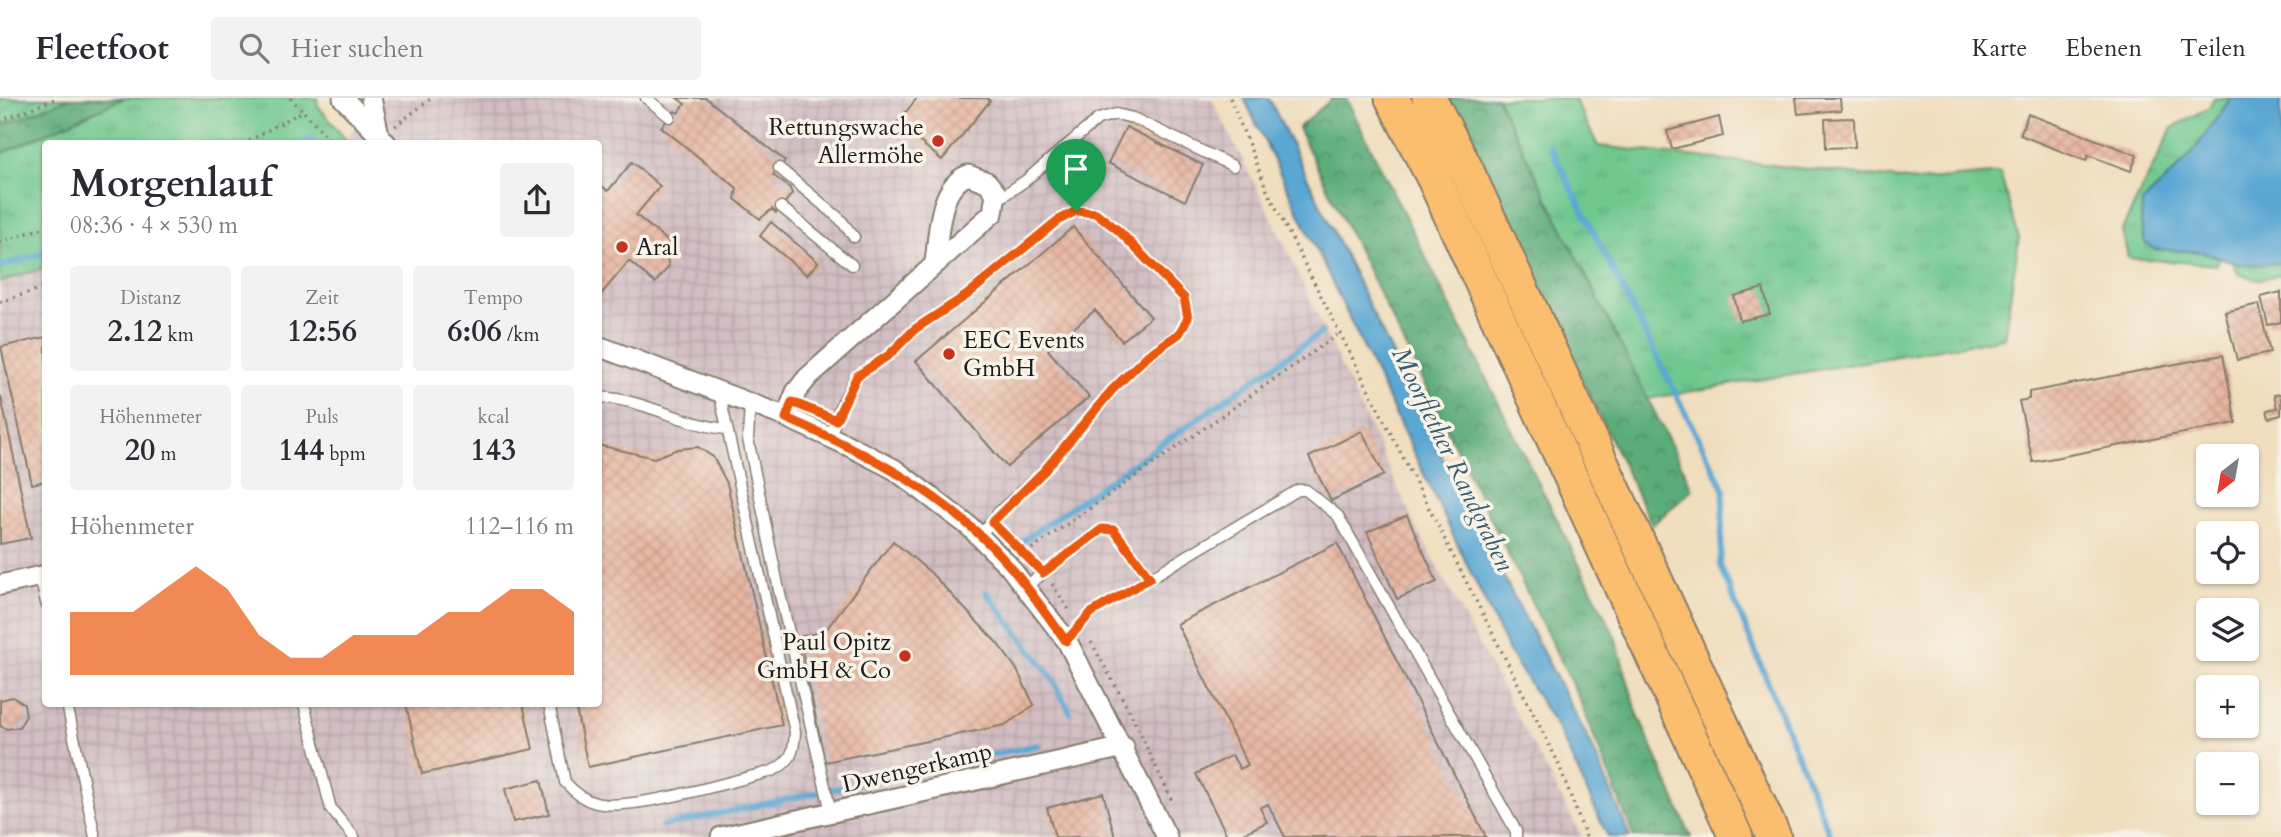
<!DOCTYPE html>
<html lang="de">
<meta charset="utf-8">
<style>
:root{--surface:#fff;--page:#f2f2f3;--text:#2b2b33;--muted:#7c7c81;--line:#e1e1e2;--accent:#ea580c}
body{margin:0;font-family:Cardo,serif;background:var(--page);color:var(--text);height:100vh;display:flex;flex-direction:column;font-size:26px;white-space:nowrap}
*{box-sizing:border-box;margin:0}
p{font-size:23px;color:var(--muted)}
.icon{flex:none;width:38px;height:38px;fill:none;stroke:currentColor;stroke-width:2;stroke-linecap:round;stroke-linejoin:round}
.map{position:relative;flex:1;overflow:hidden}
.sheet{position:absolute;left:42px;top:42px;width:560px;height:567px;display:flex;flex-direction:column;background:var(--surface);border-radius:7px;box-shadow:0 2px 5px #0004}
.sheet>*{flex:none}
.needle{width:46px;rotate:211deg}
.fabs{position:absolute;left:2196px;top:346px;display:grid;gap:14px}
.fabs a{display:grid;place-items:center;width:63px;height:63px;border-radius:7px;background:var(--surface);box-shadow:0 2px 5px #0004;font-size:35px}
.pin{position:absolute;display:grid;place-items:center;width:60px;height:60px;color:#fff;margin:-72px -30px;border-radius:50% 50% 50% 0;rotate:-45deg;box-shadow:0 0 7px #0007}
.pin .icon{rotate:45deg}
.round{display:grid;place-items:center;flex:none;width:74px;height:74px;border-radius:7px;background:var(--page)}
.overview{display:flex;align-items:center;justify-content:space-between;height:119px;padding:0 28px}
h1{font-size:38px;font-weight:600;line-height:52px}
.metrics{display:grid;grid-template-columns:repeat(3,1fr);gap:10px;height:119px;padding:7px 28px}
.metrics div{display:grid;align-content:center;border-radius:7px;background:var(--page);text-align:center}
.metrics b{font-size:30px;font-weight:600}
.metrics small{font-size:19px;font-weight:400}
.metrics p{font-size:19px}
.chart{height:196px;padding:14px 28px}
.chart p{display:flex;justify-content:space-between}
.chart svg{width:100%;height:126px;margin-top:7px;fill:var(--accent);opacity:.7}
header{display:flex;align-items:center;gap:42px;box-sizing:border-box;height:98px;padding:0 35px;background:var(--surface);border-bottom:2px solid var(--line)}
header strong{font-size:33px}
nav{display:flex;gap:38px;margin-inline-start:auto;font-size:24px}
.search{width:490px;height:63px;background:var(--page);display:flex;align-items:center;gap:18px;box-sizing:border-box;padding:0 24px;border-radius:7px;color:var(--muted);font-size:26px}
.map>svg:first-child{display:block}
.industrial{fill:url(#industrial-grid)}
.grass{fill:url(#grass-tufts);stroke:#467256;stroke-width:2}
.forest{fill:url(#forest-crowns);stroke:#3c644b;stroke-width:2}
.garden{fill:url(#garden-furrows);stroke:#467256;stroke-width:2}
.water{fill:#5aa7d3;stroke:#3b6278;stroke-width:2}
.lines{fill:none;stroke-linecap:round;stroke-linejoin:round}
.stream{stroke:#5aa7d3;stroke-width:6}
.building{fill:url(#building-cross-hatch)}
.lane-casing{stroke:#867d6d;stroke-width:13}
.street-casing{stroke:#867d6d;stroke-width:23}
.highway-casing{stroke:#867d6d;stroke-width:37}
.path{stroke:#867d6d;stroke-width:3.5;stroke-dasharray:2 5;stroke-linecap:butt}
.lane{stroke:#fff;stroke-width:10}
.street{stroke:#fff;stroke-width:19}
.highway{stroke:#fbbd6e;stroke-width:33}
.route-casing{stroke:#fff;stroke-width:14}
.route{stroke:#ea580c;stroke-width:9}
.poi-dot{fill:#c8321e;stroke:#f7f3e8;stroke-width:2.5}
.labels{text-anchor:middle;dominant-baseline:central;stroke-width:7;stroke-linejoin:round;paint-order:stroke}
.poi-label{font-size:24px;fill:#1c1c1c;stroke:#f7f3e8;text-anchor:end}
.street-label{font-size:24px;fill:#1c1c1c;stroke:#f7f3e8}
.water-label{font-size:26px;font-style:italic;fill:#385b6e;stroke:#f7f3e8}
</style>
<header>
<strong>Fleetfoot</strong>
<div class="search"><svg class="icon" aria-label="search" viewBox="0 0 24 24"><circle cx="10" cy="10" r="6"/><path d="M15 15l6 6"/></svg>Hier suchen</div>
<nav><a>Karte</a><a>Ebenen</a><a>Teilen</a></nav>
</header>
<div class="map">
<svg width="2281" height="739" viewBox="0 0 2281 739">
<defs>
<pattern id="industrial-grid" width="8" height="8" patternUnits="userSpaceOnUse" patternTransform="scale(1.75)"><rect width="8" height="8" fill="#d2bec3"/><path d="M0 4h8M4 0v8" fill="none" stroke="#b4a3a7"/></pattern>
<pattern id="grass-tufts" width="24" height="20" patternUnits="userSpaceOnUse" patternTransform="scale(1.75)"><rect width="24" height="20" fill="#6fc88f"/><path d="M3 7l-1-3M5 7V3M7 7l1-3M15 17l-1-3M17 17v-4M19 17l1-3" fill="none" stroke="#60ab7b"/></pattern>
<pattern id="forest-crowns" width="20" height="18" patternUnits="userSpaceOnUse" patternTransform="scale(1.75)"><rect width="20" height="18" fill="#5bac7a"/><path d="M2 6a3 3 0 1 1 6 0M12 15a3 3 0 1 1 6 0" fill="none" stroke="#4a8b63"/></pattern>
<pattern id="garden-furrows" width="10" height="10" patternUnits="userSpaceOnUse" patternTransform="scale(1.75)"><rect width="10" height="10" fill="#6fc88f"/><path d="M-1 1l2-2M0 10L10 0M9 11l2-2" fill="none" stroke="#60ab7b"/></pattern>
<pattern id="building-cross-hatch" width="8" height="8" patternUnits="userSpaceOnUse" patternTransform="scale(1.75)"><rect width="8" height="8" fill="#e8b7a3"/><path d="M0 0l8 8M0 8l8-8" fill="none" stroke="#c69d8c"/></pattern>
</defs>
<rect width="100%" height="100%" fill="#f7f3e8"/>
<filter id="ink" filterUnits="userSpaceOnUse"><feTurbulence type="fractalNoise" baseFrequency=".0143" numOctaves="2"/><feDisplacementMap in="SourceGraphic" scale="14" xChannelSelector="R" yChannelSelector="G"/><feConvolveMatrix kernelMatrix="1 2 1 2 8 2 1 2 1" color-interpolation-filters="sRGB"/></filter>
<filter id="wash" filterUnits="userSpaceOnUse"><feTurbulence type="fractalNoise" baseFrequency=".00686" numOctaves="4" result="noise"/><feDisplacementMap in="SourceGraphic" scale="28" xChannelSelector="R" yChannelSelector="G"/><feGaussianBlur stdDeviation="1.57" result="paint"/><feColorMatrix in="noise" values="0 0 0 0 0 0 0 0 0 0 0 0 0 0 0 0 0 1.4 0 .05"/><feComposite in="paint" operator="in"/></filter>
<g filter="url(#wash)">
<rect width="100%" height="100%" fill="#f0debe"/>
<!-- industrial -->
<path class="industrial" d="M377 0H1211L1273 122 1418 433 1582 739H0V184L45 169 46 606H598V46L343 45Z"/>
<!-- grass -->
<path class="grass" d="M124 0H317L318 8 347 43 343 46H46L45 169 0 184V56Z
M1497 0H1574L1598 48 1917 83 2000 75 2019 140 2004 240 1647 301Z
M2214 0H2231L2190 58 2142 106 2141 127 2155 151 2202 154 2219 160 2217 167 2128 160 2122 132 2172 30 2209 9Z
M2233 164 2242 167 2281 165V177L2257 182 2238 176Z"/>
<!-- forest -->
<path class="forest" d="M70 0H124L0 56V28Z
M1333 0H1346L1615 538 1636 612 1691 739H1634L1577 596 1298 30Z
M1446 0H1497L1693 391 1652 427Z"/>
<!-- garden -->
<path class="garden" d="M0 0H70L0 28Z"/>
<!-- water -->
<path class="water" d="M1244 0H1269L1458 392 1591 646 1630 739H1608L1559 633 1508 552Z
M2231 0H2281V165L2242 167 2202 154 2155 151 2145 145 2141 127 2142 105 2190 58Z"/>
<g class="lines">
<!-- stream -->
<path class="stream" d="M302 46 313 40
M1550 48 1724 391 1720 467 1831 739
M0 169 46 154
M1021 444 1322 234
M986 494 1051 578 1070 614
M662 728 1038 647"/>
</g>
<g id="blocks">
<!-- building -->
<path class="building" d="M677 0H706L785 63 773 77 790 90 792 96 776 115 772 111 760 121 735 101 737 90 661 29 675 13 678 15 685 6Z
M917 0H987L990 3 942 62 897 25Z
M1796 0H1840L1841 12 1798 16Z
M2028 16 2137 57 2131 73 2088 57 2086 63 2020 37Z
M1719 19 1723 38 1672 51 1667 33Z
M1854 20 1855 49 1826 50 1825 21Z
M1126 29 1203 67 1185 103 1108 65Z
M632 64 660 88 636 117 676 150 667 161 669 168 655 185 629 163 598 200V85L608 93Z
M771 124 818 164 807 177 760 138Z
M1073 129 1151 219 1122 243 1095 212 1048 252 1089 299 1007 369 916 263Z
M1763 190 1770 216 1740 223 1734 198Z
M2281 194V224L2268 227 2261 199Z
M2259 206 2270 255 2237 262 2225 214Z
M46 239V383L32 386 1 249Z
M2223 257 2236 325 2033 364 2019 303 2029 301V294Z
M2281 296V317L2269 320 2267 312 2277 310 2274 297Z
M1 299 31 440 0 446V300Z
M1362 333 1384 377 1331 403 1309 359Z
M598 347 654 360 678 351 698 349 713 359 727 385 782 627 588 669 575 606H598Z
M1407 417 1437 484 1397 501 1367 434Z
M893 443 931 475 997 545 1016 570 1034 607 1005 627 825 664 799 539 825 533Z
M1337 445 1486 739H1285L1268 706 1260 710 1267 724 1236 739H1228L1196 676 1232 657 1240 671 1248 667 1177 526Z
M13 599 24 606 26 618 19 629 7 631 0 628V602Z
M406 606H523L533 651 422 676Z
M541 682 549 716 513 724 505 691Z
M1103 695 1115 739H1055L1047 710Z"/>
</g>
</g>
<g filter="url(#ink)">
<use href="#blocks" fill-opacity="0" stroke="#867d6d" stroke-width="2"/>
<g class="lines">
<!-- lane casing -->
<g class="lane-casing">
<path id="lane" d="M646 0 670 19
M779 70 840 121 854 139
M997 102 1025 83 1098 21 1116 16 1133 20 1233 68
M781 109 852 167
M598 299C644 301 683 327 727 331
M750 306 748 341 779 492 831 714
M830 339 840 309 857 278 889 257 915 231 967 197 1057 123 1076 113 1095 115 1119 133 1184 199 1188 220 1179 236 1148 257 1112 292 1044 373 999 414 980 438
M40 478 46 505
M1025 489 1102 431 1114 432 1150 480
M1067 543 1091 515 1298 392H1306L1338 418 1516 733V739
M67 606 95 739
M304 606 331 711 354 739
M549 606 565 684C573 693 583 702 596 705 630 714 733 683 772 673 791 664 794 655 795 634L719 294"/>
</g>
<!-- street casing -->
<g class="street-casing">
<path id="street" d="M343 0 387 46
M371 0 379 37
M598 248 786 319 849 348 894 371 970 429 1008 467 1067 543 1167 739
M786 319 796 294 808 279 993 115 996 95 987 84 968 77C938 89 939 136 935 164
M0 487 46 477
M721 739 1124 649"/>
</g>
<!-- highway casing -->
<g class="highway-casing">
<path id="highway" d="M1392 0 1435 83 1736 739
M1429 0 1466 71 1774 739"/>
</g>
<!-- path -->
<path class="path" d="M290 0 303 13
M1230 0 1267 92 1558 664 1586 739
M0 23 57 0
M395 28 432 0
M243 46 303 13 334 46
M0 144 46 129
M0 204 46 189
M1017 447 1034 464
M1026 455 1340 235
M1052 486 1071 515
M1091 544 1131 616 1173 705"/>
<!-- lane -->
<use href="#lane" class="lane"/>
<!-- street -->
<use href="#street" class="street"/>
<!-- highway -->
<use href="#highway" class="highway"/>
</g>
</g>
<g class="lines" filter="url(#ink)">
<!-- route casing -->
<g class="route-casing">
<path id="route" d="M1076 113 1096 115 1119 133 1184 200 1188 220 1179 236 1148 257 1112 292 1044 373 992 424 1043 475 1102 431 1114 432 1150 480 1091 515 1066 543C1047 517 1029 490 1008 466 948 397 868 355 786 320L792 304 836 322 857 278 889 257 915 231 967 197 1057 123Z"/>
</g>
<!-- route -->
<use href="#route" class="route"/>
</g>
<!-- markers -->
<g class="poi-dot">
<circle cx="938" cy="43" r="7"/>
<circle cx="622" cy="149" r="7"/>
<circle cx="949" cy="256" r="7"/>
<circle cx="905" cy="558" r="7"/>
</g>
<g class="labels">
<!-- poi labels -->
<g class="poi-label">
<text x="924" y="29">Rettungswache<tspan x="924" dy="28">Allermöhe</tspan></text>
<text x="636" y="149" text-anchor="start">Aral</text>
<text x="963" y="242" text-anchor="start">EEC Events<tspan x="963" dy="28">GmbH</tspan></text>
<text x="891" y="544">Paul Opitz<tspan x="891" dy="28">GmbH &amp; Co</tspan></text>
</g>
<!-- street labels -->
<g class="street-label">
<text transform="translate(917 670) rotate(-13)">Dwengerkamp</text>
</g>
<!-- water labels -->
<g class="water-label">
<text transform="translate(1453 361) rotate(64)">Moorflether Randgraben</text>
</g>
</g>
</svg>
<div class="fabs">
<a><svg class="needle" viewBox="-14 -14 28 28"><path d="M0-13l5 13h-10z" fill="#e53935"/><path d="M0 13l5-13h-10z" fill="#7c7c81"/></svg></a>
<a><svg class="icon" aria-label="locate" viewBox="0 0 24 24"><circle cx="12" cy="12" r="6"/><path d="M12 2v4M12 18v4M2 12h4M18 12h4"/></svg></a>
<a><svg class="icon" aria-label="layers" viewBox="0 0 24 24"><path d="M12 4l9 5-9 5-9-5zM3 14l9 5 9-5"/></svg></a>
<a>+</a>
<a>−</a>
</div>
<div class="pin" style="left:1076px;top:113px;background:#1e9e55"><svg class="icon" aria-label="arrive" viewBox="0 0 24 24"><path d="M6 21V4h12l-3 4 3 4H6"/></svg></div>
<section class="sheet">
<div class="overview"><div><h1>Morgenlauf</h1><p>08:36 · 4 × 530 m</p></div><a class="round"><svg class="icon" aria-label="share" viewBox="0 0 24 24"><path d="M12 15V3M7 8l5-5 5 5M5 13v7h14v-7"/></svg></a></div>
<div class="metrics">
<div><p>Distanz</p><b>2.12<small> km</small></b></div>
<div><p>Zeit</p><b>12:56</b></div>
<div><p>Tempo</p><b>6:06<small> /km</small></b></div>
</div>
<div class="metrics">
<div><p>Höhenmeter</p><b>20<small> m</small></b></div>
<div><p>Puls</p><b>144<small> bpm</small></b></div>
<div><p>kcal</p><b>143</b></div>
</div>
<div class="chart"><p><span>Höhenmeter</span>112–116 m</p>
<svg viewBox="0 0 160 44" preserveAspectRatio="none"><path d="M0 44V22L10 22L20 22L30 14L40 6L50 14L60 30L70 38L80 38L90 30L100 30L110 30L120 22L130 22L140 14L150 14L160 22V44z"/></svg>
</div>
</section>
</div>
